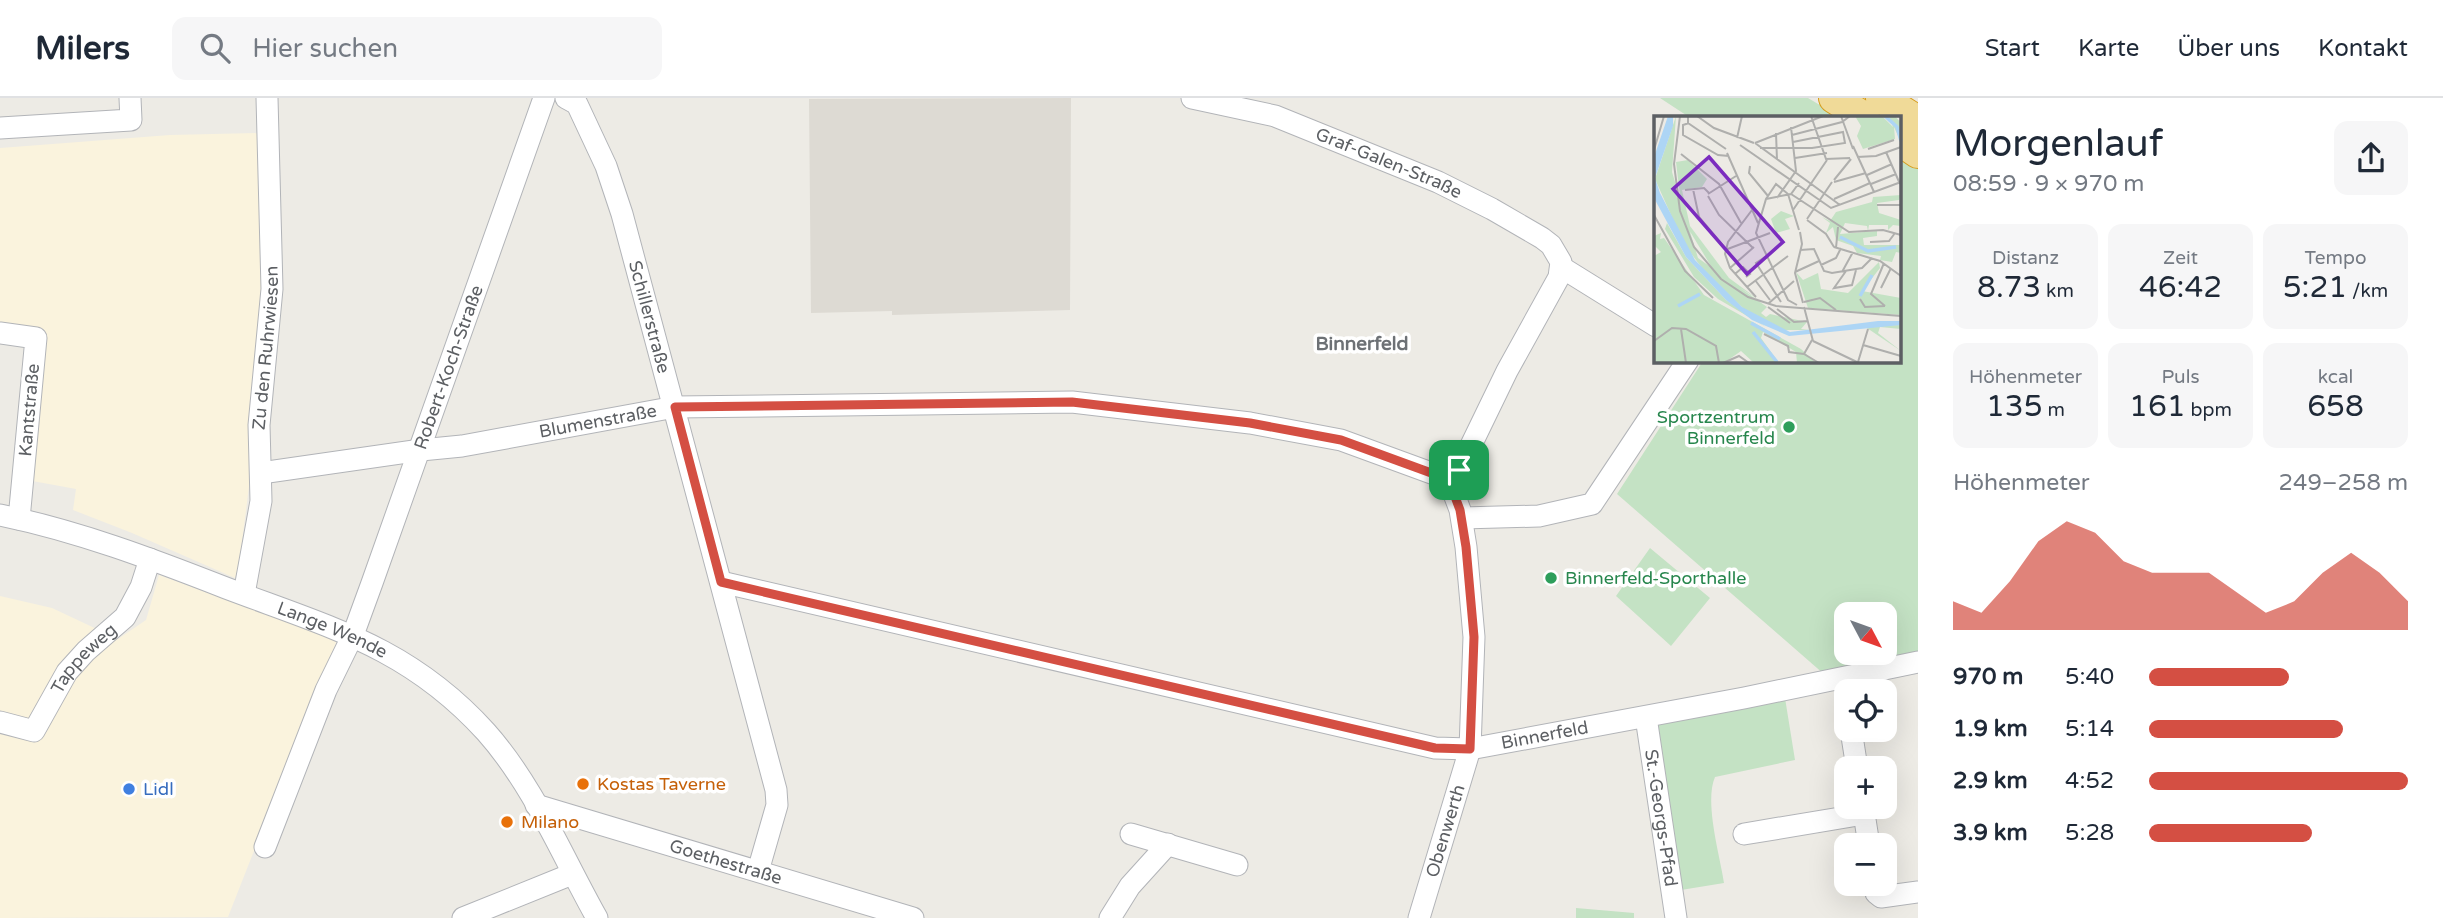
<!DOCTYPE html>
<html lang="de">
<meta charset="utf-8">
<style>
:root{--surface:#fff;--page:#f6f6f7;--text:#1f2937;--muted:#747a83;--line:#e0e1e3;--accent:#d44f43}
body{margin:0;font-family:"Varela Round",sans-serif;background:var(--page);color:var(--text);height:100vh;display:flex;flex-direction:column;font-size:26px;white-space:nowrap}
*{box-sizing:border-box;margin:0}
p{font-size:23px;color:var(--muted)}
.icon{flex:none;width:38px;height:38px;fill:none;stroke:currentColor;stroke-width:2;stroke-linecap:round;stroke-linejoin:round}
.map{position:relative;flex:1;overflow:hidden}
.details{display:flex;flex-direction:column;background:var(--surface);width:525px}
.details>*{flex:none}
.needle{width:46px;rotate:131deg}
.controls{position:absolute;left:1834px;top:504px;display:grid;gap:14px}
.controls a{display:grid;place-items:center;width:63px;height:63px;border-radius:14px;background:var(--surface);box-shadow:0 7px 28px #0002;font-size:35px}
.pin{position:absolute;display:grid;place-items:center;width:60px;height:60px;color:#fff;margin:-30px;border-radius:14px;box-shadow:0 4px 10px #0006}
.round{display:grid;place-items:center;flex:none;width:74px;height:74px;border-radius:14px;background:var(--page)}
.head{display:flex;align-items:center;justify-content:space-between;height:119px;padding:0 35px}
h1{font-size:38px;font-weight:600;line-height:52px}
.figures{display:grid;grid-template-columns:repeat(3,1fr);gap:10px;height:119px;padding:7px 35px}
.figures div{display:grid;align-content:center;border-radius:14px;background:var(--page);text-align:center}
.figures b{font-size:30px;font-weight:600}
.figures small{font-size:19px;font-weight:400}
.figures p{font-size:19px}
.chart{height:196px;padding:14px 35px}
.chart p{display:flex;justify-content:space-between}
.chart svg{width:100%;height:126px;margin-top:7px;fill:var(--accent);opacity:.7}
ul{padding:0 35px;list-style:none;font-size:23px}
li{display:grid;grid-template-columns:112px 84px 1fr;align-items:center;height:52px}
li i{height:18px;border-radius:9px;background:var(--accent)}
header{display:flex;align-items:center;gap:42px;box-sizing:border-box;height:98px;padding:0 35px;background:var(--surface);border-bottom:2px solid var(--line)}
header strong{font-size:33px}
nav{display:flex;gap:38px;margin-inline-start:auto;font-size:24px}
.search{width:490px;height:63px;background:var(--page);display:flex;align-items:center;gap:18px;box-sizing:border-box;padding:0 24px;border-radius:14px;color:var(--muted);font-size:26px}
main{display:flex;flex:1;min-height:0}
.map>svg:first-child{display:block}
.commercial{fill:#faf3dd}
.education{fill:#dddad3}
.green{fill:#c4e2c4;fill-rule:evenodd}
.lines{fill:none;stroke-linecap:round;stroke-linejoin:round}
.minor-casing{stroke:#b2b4b8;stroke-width:23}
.highway-casing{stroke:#d69c1b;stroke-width:32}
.minor{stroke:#fff;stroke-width:21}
.highway{stroke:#f0da98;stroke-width:30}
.route-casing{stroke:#fff;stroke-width:14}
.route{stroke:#d44f43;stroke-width:9}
.leisure-dot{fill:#2e9e5b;stroke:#fff;stroke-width:2.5}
.food-dot{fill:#e8710a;stroke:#fff;stroke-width:2.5}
.shop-dot{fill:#3f7fe0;stroke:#fff;stroke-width:2.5}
.labels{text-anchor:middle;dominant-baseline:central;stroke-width:7;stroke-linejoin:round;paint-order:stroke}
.street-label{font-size:18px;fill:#5c5f63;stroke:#fff}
.leisure-label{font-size:18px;fill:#27864d;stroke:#fff;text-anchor:end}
.food-label{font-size:18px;fill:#c56008;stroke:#fff;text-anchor:start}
.shop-label{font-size:18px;fill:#366cbe;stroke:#fff;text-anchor:start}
.neighbourhood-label{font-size:19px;font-weight:bold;fill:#6d7175;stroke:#fff}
.inset-river{fill:none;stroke:#add5f5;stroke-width:3.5}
.inset-road{fill:none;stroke:#afafad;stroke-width:2}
.view{fill:#7b2cbf;fill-opacity:0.15;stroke:#7b2cbf;stroke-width:3.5}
.inset-edge{fill:none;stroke:#5c5f63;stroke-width:3.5}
</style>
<header>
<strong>Milers</strong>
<div class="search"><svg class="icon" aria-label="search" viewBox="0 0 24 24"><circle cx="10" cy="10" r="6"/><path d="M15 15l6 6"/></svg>Hier suchen</div>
<nav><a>Start</a><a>Karte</a><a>Über uns</a><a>Kontakt</a></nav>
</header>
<main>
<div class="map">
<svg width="1918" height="820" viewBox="0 0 1918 820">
<rect width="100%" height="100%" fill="#edebe5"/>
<!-- commercial -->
<path class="commercial" d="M261 35 264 189 252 365 239 467 235 480 132 435 73 412 76 391 27 382 45 238 0 227V50L170 37Z
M159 477 337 542 228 819 0 820V498L52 510 118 541 146 522Z"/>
<!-- education -->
<path class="education" d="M1071 0 1070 212 892 217V213L811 215 809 1Z"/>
<!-- green -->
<path class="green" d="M1660 0H1808L1840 19H1689Z
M1899 56 1918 70V557L1825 577 1617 396 1703 263 1899 262ZM1846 516H1885V555H1846Z
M1650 450 1710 500 1671 548 1616 498Z
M1785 600 1795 662 1715 679C1704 704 1720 758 1724 785L1681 792 1653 624Z
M1576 810 1634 815V820H1576Z"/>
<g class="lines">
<!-- minor casing -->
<g class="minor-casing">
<g id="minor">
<path id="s1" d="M566 0 577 6 606 68 622 116 776 692 777 707 758 773"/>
<path id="s2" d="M1192 0 1275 18 1438 84 1492 111 1542 140 1551 147 1561 164 1559 179 1507 273 1459 372"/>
<path d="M0 30 131 22 130 0"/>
<path d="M1561 169 1656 228"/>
<path d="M0 235 36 240 19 421"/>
<path id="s3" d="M261 375 421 352 462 348 675 309 1072 304 1250 325 1341 342 1434 376"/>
<path id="s4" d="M0 417C78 433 152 461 226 490 329 529 409 549 486 634 534 688 562 758 597 820"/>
<path d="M1462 420 1539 418 1592 406 1688 262"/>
<path id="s5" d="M721 484 1435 650 1470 651 1744 600 1918 564"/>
<path id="s6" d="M244 496 261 403 259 327 272 191 267 0"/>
<path id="s7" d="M1646 619 1676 820"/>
<path id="s8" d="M0 624 34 633 67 574 86 553 125 519 141 489 150 461"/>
<path d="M1851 632 1857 670"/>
<path id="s9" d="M536 707 913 820"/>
<path d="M1863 709 1869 747"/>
<path d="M1131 736 1237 767"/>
<path d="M1744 736 1864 716"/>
<path id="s10" d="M265 749 326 592 353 537 372 485 544 0"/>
<path d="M1875 786 1876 795 1881 799 1918 794"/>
<path d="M463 820 572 776"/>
<path d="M1110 820 1130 788 1168 746"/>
<path id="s11" d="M1419 820 1470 651 1474 539 1466 449 1460 412 1454 396"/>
</g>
</g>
<!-- highway casing -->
<g class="highway-casing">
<path id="highway" d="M1834 0 1864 19
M1881 0 1918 23
M1899 42 1918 55"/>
</g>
<!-- minor -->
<use href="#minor" class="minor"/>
<!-- highway -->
<use href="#highway" class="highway"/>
</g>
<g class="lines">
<!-- route casing -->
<g class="route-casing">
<path id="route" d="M1072 304 1250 325 1341 342 1434 376 1438 371 1448 367 1459 372 1463 385 1454 396 1460 412 1466 449 1474 539 1470 651 1435 650 721 484 675 309Z"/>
</g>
<!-- route -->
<use href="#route" class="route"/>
</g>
<!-- markers -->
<g class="leisure-dot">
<circle cx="1789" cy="329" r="7"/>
<circle cx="1551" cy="480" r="7"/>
</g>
<g class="food-dot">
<circle cx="583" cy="686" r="7"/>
<circle cx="507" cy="724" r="7"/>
</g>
<circle class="shop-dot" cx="129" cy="691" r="7"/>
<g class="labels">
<!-- street labels -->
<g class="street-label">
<text stroke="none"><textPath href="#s2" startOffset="208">Graf-Galen-Straße</textPath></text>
<text stroke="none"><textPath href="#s1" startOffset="238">Schillerstraße</textPath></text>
<text stroke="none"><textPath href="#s6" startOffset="248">Zu den Ruhrwiesen</textPath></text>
<text stroke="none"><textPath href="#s10" startOffset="514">Robert-Koch-Straße</textPath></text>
<text transform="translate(29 312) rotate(-85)">Kantstraße</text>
<text stroke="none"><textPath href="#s3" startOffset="341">Blumenstraße</textPath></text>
<text stroke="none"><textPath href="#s4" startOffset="352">Lange Wende</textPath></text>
<text stroke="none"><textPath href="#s8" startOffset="124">Tappeweg</textPath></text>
<text stroke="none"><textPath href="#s5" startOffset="844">Binnerfeld</textPath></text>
<text stroke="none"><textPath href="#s7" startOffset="102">St.-Georgs-Pfad</textPath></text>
<text stroke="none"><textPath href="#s11" startOffset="91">Obenwerth</textPath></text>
<text stroke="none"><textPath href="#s9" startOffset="198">Goethestraße</textPath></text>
</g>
<!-- leisure labels -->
<g class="leisure-label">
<text x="1775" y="319">Sportzentrum<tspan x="1775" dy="21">Binnerfeld</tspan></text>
<text x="1565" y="480" text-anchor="start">Binnerfeld-Sporthalle</text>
</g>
<!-- food labels -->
<g class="food-label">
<text x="597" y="686">Kostas Taverne</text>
<text x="521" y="724">Milano</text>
</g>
<!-- shop labels -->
<g class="shop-label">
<text x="143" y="691">Lidl</text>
</g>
<!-- neighbourhood labels -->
<g class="neighbourhood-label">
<text x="1362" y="246">Binnerfeld</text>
</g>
</g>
<!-- overview -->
<g transform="translate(1654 18)">
<rect width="247" height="247" fill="#edebe5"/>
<path d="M22 0 18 56 44 142 113 191 107 197 112 201 116 198 153 206 147 213 155 214H130L90 193 54 160 30 128 1 63ZM201 0H228L239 11 235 0H241L247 7V26L240 11 241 23 209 33 203 20 207 10ZM34 44 53 63 48 71 28 74 36 110 75 162 105 184 60 155 29 104 22 46ZM247 79 245 84 223 87 225 97 247 104V110L239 109 234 114V109H215L214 115 213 110 191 107 186 118 223 115V120L209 122 210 129H247V137L242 136 238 146 226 144 227 140 203 137 199 130 182 124 179 111 172 117 176 107 168 101 176 105 182 96 218 86 219 81ZM127 95 140 100 131 103 136 113 122 117 117 103ZM13 107 32 141 72 184 112 211 64 183 40 161 11 113ZM7 117 6 123 10 122 50 179 147 233 162 247H143L142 236 109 216 107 222 125 247H100L87 235 70 247H0V140L7 136 0 129V120ZM225 146 226 152 208 175 247 182V199L154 192 142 156 149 164 164 157 167 173 194 177ZM247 209V213L226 211 224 217 247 235 210 210Z" fill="#c4e2c4"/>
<path d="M14 0H19V10L1 62 6 77 41 144 88 191 136 216 224 205H247V209L135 220 98 204 72 184 32 141 0 82V41Z" fill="#add5f5"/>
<path class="inset-river" d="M231 0 243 11 247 25M186 121 214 135 242 131M206 180 218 159M24 190 46 178M97 207 126 223M99 216 123 246"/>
<path class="inset-road" d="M26 0 20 48 26 95 40 131 67 163 94 181 122 190 247 200M34 0V7L72 33M43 0 60 12 100 27M157 0 172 43 196 42M187 0 199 33M35 7 29 9V19L64 39 75 40M122 17 123 44M138 19 188 6 196 0M83 22 88 0M101 27 186 89M101 27 169 0M86 29 177 92 247 66M199 30 220 76M106 32H158L191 27 189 16 139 26M214 33 240 24M0 34 10 0M232 36 246 68M73 37 104 107M27 38 65 68 87 107M203 41 222 40 247 31M141 42 173 37M96 50 95 57 114 80M213 59 238 48M180 64 197 43M180 66 212 57M217 68 242 58M39 73 45 101 71 132M31 74 50 72 55 77M54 78 82 60M137 78 195 116 229 114 247 119M54 80 65 99 99 132M123 82 142 55 137 11M112 83 137 78 145 67M180 83 216 67M223 89H247M98 94 74 126 71 138 76 152 102 181M139 94 173 44M0 99 31 155 59 182M153 103 178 66M153 104 172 118 180 131M146 116 148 128 141 157 149 187M216 126 235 125 241 117M180 131 226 145 247 160M182 132 184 111M71 134 116 117M146 134 160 133 170 155 178 157 208 152 218 142M111 141 102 147 127 186M230 147 217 178 231 190M167 149 182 142 187 132M76 152 100 131M192 155 180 172 198 169 202 154M141 156 165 145M188 156 199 136M81 158 89 151 96 158 92 161M101 164 116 184M93 171 134 140M227 172 237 152M206 183 211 191 231 190M150 186 166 182 182 194M115 187 140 165M143 189 134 184 102 117 112 83 122 68 134 78 145 114M114 191 136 207M150 191 159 225M123 193 140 206 154 205M27 213 32 247M110 218 134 230 135 236 150 238M158 224 150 238 165 247M0 225 18 212 32 213 62 230 65 247M159 225 205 247M209 229 247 240M204 246 214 213M69 247 85 240 95 247"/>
<path class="view" d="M55 41 129 126 93 158 19 73Z"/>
<rect width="247" height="247" class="inset-edge"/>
</g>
</svg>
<div class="controls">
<a><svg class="needle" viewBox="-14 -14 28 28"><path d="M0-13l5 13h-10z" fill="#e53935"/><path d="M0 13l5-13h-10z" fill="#747a83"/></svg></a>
<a><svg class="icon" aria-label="locate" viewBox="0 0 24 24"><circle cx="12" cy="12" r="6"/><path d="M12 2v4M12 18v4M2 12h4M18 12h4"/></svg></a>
<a>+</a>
<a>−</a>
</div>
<div class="pin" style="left:1459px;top:372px;background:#1e9e55"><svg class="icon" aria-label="arrive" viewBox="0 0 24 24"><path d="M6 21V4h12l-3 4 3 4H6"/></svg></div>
</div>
<section class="details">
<div class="head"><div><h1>Morgenlauf</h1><p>08:59 · 9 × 970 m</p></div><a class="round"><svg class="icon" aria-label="share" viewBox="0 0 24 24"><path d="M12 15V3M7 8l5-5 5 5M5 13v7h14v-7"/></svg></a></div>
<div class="figures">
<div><p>Distanz</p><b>8.73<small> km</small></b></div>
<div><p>Zeit</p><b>46:42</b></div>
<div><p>Tempo</p><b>5:21<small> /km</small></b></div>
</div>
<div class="figures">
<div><p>Höhenmeter</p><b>135<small> m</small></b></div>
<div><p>Puls</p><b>161<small> bpm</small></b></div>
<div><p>kcal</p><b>658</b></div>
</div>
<div class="chart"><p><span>Höhenmeter</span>249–258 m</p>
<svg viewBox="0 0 160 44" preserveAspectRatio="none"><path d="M0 44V34L10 38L20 27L30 13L40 6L50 10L60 20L70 24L80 24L90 24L100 31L110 38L120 34L130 24L140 17L150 24L160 34V44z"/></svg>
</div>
<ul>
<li><b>970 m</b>5:40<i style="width:54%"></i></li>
<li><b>1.9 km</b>5:14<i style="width:75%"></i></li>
<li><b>2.9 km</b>4:52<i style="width:100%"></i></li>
<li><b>3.9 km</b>5:28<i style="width:63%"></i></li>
</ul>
</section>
</main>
